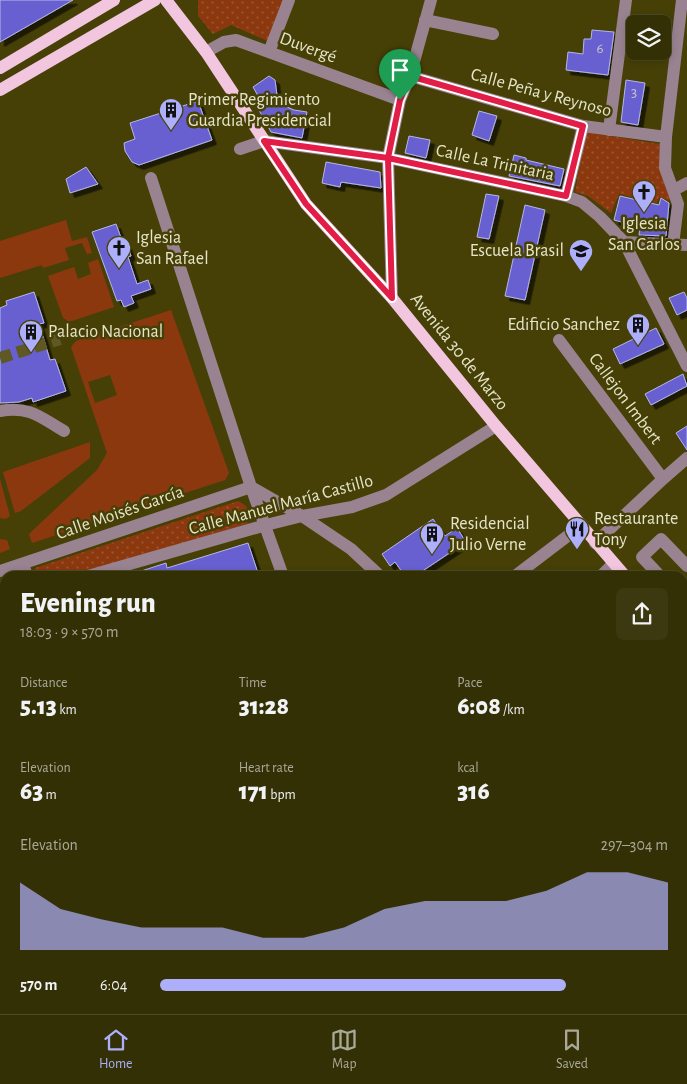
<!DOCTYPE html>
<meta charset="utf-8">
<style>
:root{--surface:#343005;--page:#3c380f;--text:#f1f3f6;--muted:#a9a99a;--line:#4e4b27;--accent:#adaffb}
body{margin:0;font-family:"Alegreya Sans",sans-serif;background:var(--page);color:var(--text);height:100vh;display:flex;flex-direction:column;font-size:19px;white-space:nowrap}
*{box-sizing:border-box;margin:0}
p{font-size:16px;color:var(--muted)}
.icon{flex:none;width:28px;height:28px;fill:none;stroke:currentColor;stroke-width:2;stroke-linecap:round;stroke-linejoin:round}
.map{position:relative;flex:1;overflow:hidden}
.side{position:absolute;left:0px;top:571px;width:688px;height:444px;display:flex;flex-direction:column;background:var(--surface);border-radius:15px 15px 0 0;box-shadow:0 2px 8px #0003,0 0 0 1px var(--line)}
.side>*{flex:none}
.controls{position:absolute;left:626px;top:15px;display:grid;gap:10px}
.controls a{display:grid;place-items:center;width:45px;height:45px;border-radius:8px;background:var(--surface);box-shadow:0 2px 8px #0003,0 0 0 1px var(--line);font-size:25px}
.pin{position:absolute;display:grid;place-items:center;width:42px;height:42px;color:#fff;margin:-51px -21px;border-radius:50% 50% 50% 0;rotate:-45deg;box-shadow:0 0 5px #0007}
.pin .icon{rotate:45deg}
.round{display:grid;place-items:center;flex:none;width:52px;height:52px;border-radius:8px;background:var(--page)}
.head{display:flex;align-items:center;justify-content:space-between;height:85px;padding:0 20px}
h1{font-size:28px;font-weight:800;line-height:38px}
.figures{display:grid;grid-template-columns:repeat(3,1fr);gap:8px;height:85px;padding:5px 20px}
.figures div{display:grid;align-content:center}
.figures b{font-size:25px;font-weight:800}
.figures small{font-size:14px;font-weight:400}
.figures p{font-size:14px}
.chart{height:140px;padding:10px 20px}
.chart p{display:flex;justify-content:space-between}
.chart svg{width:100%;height:90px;margin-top:5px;fill:var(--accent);opacity:.7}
ul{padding:0 20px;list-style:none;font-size:16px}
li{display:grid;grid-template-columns:80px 60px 1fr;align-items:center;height:38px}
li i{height:12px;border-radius:6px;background:var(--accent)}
.tab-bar{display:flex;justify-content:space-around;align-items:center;height:70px;border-top:1px solid var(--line);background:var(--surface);font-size:14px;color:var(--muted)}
.tab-bar a{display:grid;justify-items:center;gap:2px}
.tab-bar .active{color:var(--accent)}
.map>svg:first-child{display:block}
.grass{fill:#8c380f;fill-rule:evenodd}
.park{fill:url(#park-dots)}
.building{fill:#6860d0;stroke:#b4b7ea;filter:url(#shadow)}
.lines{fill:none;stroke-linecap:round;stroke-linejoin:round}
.minor-tunnel{stroke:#5e5924;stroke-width:12;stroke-dasharray:12 6;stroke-linecap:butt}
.minor{stroke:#998390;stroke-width:12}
.major{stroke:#f3c6e0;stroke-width:12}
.route-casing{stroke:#fff;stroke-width:10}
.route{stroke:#e11d48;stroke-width:6}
.labels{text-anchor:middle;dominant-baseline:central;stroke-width:5;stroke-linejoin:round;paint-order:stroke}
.number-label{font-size:15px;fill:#c6c3cb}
.street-label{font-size:18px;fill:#e6e4c9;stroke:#464007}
.poi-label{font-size:18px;fill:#e6e4c9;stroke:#464007;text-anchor:start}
</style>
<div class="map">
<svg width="687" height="1014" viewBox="0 0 687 1014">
<defs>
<pattern id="park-dots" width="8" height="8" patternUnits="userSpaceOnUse" patternTransform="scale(1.25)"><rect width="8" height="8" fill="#8c380f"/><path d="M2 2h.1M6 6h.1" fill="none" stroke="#9c5531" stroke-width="1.8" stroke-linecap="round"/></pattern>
<filter id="shadow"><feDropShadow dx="4.5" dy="4.5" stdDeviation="0" flood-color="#0009"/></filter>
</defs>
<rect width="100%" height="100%" fill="#464007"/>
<!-- grass -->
<path class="grass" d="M66 220 72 241 87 237 92 253 87 254 82 243 65 248 69 260 43 268 42 265 0 278V241Z
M98 259 114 307 72 321H68L63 318 48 276 74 267 78 279 91 274 88 263Z
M171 310 229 473 225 480 32 543 29 534 97 470 107 453 71 347 76 341ZM110 375 117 395 95 403 88 382Z
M90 442V458L21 511 15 513 3 472Z
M0 479 10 516 5 519 0 518Z
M0 539 7 540 10 549 0 553Z"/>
<!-- park -->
<path class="park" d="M198 0H285L272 43 231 25 213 34 198 16Z
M586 132 666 145 674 202 659 197 657 203 619 194 611 213 588 196 575 192Z
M238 501 246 506 250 519 247 524 72 576H35L34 572 35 568Z"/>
<!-- building -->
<path class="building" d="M0 0H73L0 42Z
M592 30 614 32 608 75 566 70 568 52 583 54 584 39H591Z
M269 76 275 80 278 103 294 110 307 112 302 138 271 132 255 103H262L253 87Z
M626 80 645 83 638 125 621 122Z
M198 101 212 140 139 165 132 162 125 151 124 143 135 139 130 123Z
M479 111 497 116 489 141 472 135Z
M409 136 430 140 426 158 405 153Z
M514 155 526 158V160L564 169 560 186 509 176Z
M326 162 380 172 381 188 341 182 340 187 322 183Z
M86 167 98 184 70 193 66 179Z
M486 194 499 196 489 239 477 237Z
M620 196 659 205 661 198 669 203 666 236 639 235 640 227 614 220Z
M525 205 545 210 525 300 505 296Z
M116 224 124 246 127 245 131 256 128 257 137 284 148 280 151 289 131 296 134 303 124 307 121 300 117 301 92 232Z
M34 292 44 323 39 324 50 360 55 359 66 391 33 402 32 398 19 402 0 403V308L7 305 6 301Z
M684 292 687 298V310L677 315 669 298Z
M656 328 664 344 620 364 613 349Z
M683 374 687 386 651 405 645 394Z
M687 426V450L676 433Z
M433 519 445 536 457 528 466 542 415 576H405L395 562 390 566 382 554Z
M248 543 259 576H245L243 572 231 576H132V574L166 563 167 568Z"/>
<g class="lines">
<!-- minor-tunnel -->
<path class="minor-tunnel" d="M0 358 60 339"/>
<!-- minor -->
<path class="minor" d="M425 20 493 34
M206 52 224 42 236 40 400 100
M269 52 289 0
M410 76 583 126 666 137
M609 130 626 0
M240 149 264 141 388 158 566 196 582 202 600 217 624 242 687 366
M151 178 251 487 283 576
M674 190 687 183
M566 196 583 126
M624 242 687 245
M673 245 678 204 665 168 666 137 682 0
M392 298 388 158 400 100 410 76 431 0
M559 340 663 479
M0 411C30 406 40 417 64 431
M251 487 302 516 351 549 380 576
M595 543 663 479 687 458
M23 564 27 576
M0 571 251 487
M88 576 266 525 302 516 352 507 386 495 496 426
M515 576 582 525
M601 576 613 564
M660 576 642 557 661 539 687 566
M682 599 687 604
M0 741 5 739
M682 841 687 837
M682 859 687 863
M682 884 687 876
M0 913 5 911
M170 1010 171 1014
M301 1010 303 1014
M430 1010 431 1014"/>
<!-- major -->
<path class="major" d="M166 0 206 52 306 204 392 298 496 426 625 576
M0 68 114 0
M0 90 155 0
M682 636 687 641
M682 980 687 979
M547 1014 563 1010"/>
</g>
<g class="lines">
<!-- route casing -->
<g class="route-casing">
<path id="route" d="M400 100 388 158 392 298 306 204 264 141 388 158 566 196 583 126 410 76 400 100"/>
</g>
<!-- route -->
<use href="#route" class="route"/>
</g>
<!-- icons -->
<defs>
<g id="building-pin" transform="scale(1.25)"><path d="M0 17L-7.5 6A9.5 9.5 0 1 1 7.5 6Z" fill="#adaffb" stroke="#464007"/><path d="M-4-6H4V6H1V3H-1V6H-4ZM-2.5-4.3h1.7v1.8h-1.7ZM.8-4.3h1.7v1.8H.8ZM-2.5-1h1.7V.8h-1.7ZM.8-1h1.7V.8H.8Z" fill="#111"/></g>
<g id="church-pin" transform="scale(1.25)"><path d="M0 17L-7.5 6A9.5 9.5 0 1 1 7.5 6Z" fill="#adaffb" stroke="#464007"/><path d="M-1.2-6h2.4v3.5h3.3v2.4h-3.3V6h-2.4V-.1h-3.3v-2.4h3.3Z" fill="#111"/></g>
<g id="school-pin" transform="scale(1.25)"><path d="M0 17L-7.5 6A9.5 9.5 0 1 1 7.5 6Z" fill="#adaffb" stroke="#464007"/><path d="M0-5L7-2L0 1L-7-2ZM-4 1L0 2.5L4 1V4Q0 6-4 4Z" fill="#111"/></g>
<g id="restaurant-pin" transform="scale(1.25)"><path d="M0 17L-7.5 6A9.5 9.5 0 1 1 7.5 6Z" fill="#adaffb" stroke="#464007"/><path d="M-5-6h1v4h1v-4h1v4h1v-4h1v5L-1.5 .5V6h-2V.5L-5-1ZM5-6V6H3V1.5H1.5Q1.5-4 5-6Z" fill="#111"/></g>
</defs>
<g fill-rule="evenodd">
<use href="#building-pin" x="171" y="110"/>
<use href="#church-pin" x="644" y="192"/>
<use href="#church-pin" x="119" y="248"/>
<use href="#school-pin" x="581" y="251"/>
<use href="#building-pin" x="638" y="325"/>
<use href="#building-pin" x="31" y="332"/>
<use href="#restaurant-pin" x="577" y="529"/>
<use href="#building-pin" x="432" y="534"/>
</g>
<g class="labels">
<!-- number labels -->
<g class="number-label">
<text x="600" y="48">6</text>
<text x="634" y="92">3</text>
</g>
<!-- street labels -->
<g class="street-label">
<text transform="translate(308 48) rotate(20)">Duvergé</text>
<text transform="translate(541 93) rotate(15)">Calle Peña y Reynoso</text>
<text transform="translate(495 163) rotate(12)">Calle La Trinitaria</text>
<text transform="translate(459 352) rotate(51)">Avenida 30 de Marzo</text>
<text transform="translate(625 399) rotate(53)">Callejon Imbert</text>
<text transform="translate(281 505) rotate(-15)">Calle Manuel María Castillo</text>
<text transform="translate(120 513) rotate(-19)">Calle Moisés García</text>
</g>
<!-- poi labels -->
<g class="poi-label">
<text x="188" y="100">Primer Regimiento<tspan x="188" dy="21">Guardia Presidencial</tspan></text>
<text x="644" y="224" text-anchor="middle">Iglesia<tspan x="644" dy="21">San Carlos</tspan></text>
<text x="136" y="238">Iglesia<tspan x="136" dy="21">San Rafael</tspan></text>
<text x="564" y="251" text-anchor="end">Escuela Brasil</text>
<text x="620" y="325" text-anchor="end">Edificio Sanchez</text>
<text x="48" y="332">Palacio Nacional</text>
<text x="594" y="519">Restaurante<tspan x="594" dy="21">Tony</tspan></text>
<text x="450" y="524">Residencial<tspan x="450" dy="21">Julio Verne</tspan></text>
</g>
</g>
</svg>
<div class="controls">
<a><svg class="icon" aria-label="layers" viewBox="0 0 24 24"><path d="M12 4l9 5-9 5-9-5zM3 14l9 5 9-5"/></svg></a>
</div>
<div class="pin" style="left:400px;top:100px;background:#1e9e55"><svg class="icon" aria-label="arrive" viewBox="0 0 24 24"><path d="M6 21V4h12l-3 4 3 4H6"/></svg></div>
<section class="side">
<div class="head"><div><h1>Evening run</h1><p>18:03 · 9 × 570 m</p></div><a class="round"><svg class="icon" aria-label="share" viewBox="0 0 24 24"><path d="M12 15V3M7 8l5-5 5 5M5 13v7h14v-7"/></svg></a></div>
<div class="figures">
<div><p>Distance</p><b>5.13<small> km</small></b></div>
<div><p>Time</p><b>31:28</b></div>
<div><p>Pace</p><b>6:08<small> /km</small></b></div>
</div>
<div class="figures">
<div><p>Elevation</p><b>63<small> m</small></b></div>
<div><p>Heart rate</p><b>171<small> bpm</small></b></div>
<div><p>kcal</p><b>316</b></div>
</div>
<div class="chart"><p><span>Elevation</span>297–304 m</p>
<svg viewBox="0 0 160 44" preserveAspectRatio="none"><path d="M0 44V11L10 24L20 29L30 33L40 33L50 33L60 38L70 38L80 33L90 24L100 20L110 20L120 20L130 15L140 6L150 6L160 11V44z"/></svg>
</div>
<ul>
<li><b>570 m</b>6:04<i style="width:80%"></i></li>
</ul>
</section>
</div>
<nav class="tab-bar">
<a class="active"><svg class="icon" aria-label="home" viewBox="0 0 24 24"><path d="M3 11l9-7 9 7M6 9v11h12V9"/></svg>Home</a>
<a><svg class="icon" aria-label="map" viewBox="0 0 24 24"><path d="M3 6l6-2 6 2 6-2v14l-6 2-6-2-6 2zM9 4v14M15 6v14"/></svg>Map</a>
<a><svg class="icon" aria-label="saved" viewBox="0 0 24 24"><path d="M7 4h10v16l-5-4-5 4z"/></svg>Saved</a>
</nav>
